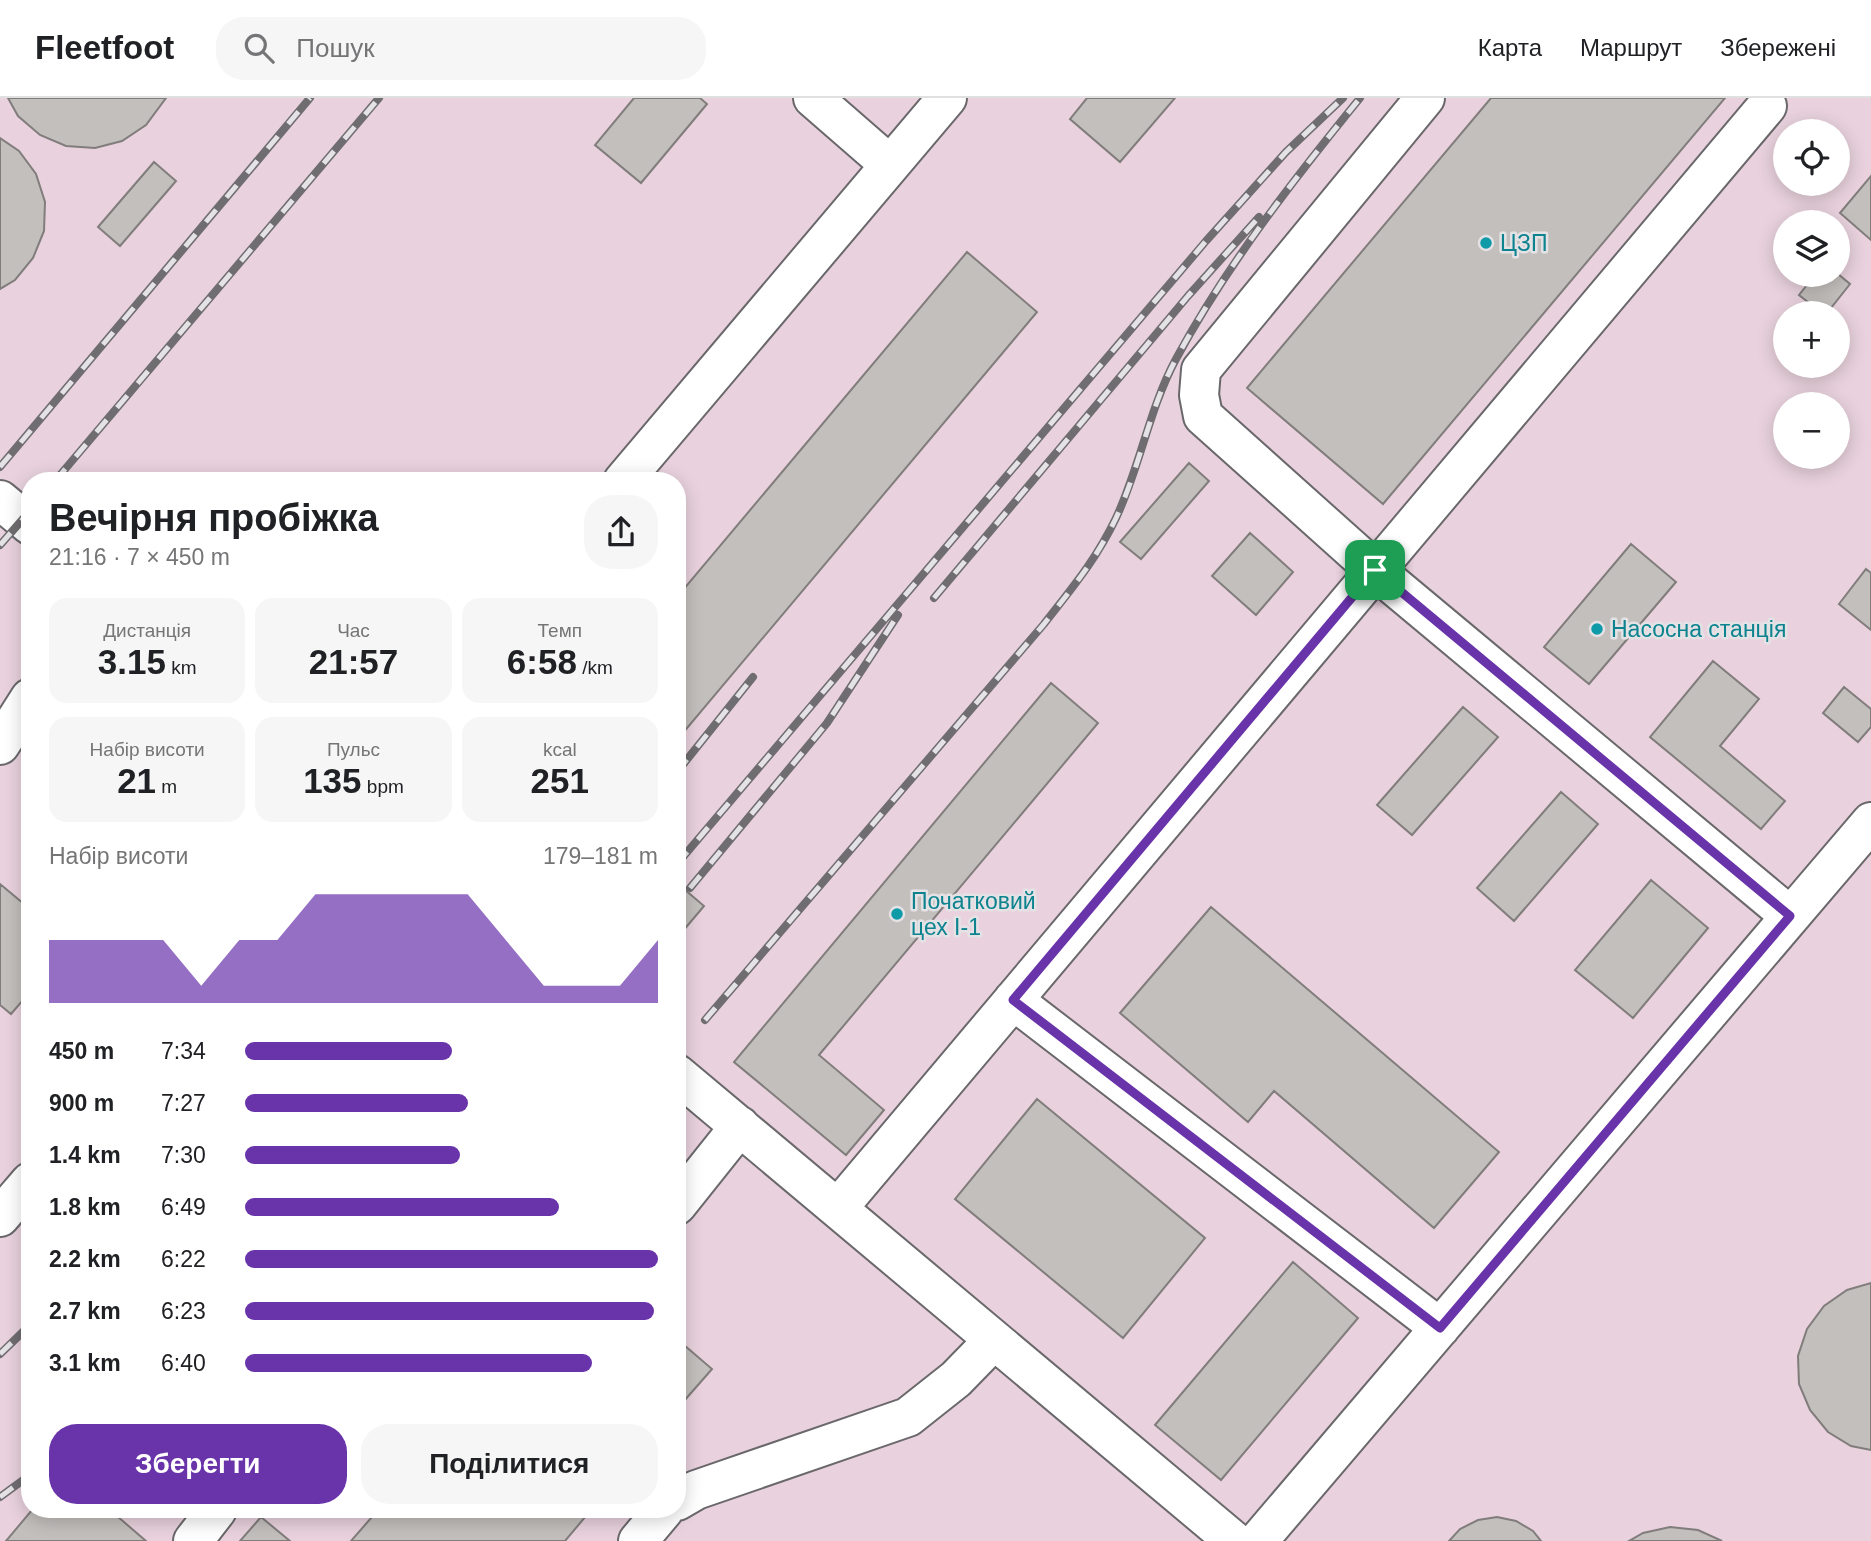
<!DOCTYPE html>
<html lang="uk">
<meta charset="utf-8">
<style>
:root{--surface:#fff;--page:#f6f6f6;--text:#202124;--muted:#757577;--line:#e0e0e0;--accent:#6933aa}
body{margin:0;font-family:Arial,sans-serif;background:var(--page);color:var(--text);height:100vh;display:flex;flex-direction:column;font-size:26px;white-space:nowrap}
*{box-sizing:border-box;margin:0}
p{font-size:23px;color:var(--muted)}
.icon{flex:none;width:38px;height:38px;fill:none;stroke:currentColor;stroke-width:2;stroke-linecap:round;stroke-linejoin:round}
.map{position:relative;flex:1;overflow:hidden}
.side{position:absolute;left:21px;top:374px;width:665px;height:1046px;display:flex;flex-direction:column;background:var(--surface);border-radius:28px;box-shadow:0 4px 18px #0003}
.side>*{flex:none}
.buttons{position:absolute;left:1773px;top:21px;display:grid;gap:14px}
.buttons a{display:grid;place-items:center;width:77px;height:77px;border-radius:50%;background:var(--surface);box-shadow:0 4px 18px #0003;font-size:35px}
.pin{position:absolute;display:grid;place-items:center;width:60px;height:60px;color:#fff;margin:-30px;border-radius:14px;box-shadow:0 4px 10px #0006}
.round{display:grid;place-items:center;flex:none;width:74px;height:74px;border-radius:28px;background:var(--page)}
.head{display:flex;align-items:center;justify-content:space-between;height:119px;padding:0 28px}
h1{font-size:38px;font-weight:700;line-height:52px}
.stats{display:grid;grid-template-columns:repeat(3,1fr);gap:10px;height:119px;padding:7px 28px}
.stats div{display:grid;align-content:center;border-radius:18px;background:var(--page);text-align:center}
.stats b{font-size:35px;font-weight:700}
.stats small{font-size:19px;font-weight:400}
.stats p{font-size:19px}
.chart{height:196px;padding:14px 28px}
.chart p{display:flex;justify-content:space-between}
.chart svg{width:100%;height:126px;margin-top:7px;fill:var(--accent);opacity:.7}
.action{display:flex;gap:14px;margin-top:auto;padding:14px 28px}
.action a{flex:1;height:80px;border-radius:28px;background:var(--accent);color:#fff;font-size:28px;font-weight:700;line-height:80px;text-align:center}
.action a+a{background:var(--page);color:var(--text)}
ul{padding:0 28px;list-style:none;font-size:23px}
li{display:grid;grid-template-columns:112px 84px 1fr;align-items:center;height:52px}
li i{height:18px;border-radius:9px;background:var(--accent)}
header{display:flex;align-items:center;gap:42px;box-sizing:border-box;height:98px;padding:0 35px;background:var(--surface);border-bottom:2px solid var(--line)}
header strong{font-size:33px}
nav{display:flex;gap:38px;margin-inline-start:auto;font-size:24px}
.search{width:490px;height:63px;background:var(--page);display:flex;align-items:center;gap:18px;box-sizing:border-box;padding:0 24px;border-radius:28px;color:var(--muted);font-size:26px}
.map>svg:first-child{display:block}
.industrial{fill:#e9d2dd;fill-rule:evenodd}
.building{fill:#c3bfbd;stroke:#817d7c;stroke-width:2}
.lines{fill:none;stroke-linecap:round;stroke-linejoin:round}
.minor-casing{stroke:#6a686b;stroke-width:42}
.minor{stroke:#fff;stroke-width:38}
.rail-casing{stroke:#6f6d6f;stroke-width:8}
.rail{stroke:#e4e2e5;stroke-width:5;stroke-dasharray:16;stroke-linecap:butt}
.route-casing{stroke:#fff;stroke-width:14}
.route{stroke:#6933aa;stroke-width:9}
.culture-dot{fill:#0f9aa8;stroke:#e4e2e5;stroke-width:2.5}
.labels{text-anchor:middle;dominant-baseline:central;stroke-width:5;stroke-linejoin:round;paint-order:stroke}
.culture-label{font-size:23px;fill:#0d838f;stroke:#e4e2e5;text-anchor:start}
</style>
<header>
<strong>Fleetfoot</strong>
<div class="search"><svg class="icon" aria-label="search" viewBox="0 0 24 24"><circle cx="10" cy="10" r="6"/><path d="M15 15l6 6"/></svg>Пошук</div>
<nav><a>Карта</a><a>Маршрут</a><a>Збережені</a></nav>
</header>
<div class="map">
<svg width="1871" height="1443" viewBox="0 0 1871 1443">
<rect width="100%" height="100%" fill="#e4e2e5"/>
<!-- industrial -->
<path class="industrial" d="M0 0H1871V1443H0ZM1785 33H1838V86H1785ZM1785 124H1838V177H1785ZM1785 215H1838V268H1785ZM1785 306H1838V359H1785ZM30 383H677V1412H30Z"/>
<!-- building -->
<path class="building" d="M8 0H166L146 27 122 43 95 50 66 48 40 37 18 18Z
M634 0H700L707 6 641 85 595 47Z
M1087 0H1175L1120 64 1070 21Z
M1491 0H1725L1383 406 1247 290Z
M0 40 19 53 36 76 45 104 44 133 33 160 15 182 0 191Z
M154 64 176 83 120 148 98 129Z
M1871 78V142L1840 115Z
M967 154 1037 214 677 642V499Z
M1838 176 1850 186 1827 215H1822L1799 197 1815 177Z
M1189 365 1209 383 1141 461 1120 444Z
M1250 435 1293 474 1256 517 1212 478Z
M1631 446 1676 484 1589 586 1544 549Z
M1866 471 1871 475V532L1839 506Z
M1713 563 1759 601 1720 648 1785 703 1761 731 1650 639Z
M1051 585 1098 625 819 957 884 1012 846 1057 734 964Z
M1844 589 1871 611V629L1858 644 1823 615Z
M1463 609 1498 639 1412 737 1377 707Z
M1561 694 1598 726 1514 823 1477 790Z
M1651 782 1708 830 1633 920 1575 872Z
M677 785 704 808 677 840Z
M0 786 30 811V894L11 916 0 907Z
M1211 809 1499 1054 1434 1130 1274 993 1248 1024 1120 915Z
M1037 1001 1205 1140 1123 1240 955 1101Z
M1293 1164 1358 1220 1221 1382 1155 1327Z
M1871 1185V1352L1851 1348 1828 1334 1810 1312 1799 1286 1798 1258 1807 1231 1824 1208 1847 1192Z
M677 1241 712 1271 677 1311Z
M32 1412H110L146 1443H6Z
M378 1412H591L565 1443H351Z
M261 1419 290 1443H240Z
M1497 1419 1516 1423 1533 1433 1541 1443H1449L1460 1431 1478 1422Z
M1670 1429 1698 1432 1722 1443H1629L1643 1435Z"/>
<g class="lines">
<!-- minor casing -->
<g class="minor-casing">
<path id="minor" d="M813 0 890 67
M1425 0 1201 272 1199 297 1203 318 1375 472 1790 818
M623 383 947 0
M0 402 30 427
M0 647 30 600
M1013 902 1440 1230
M677 976 1234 1443
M677 1107 740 1028
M838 1110 1767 8
M0 1119 30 1084
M677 1403 696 1392 908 1319 956 1281 994 1242
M193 1443 217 1412
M638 1443 664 1412
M1258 1443 1871 724"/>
</g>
<!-- minor -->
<use href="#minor" class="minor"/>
<!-- rail casing -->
<g class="rail-casing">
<path id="rail" d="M0 369 310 0
M55 383 379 0
M0 447 30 413
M934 500 1188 198 1259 119
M677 674 753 579
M677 766 1206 143 1286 54 1343 0
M690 790 827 625 898 517
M705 922 1044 526C1072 490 1096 462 1116 420 1140 369 1149 311 1176 261 1226 168 1294 81 1360 0
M0 1256 30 1227
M0 1399 30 1377"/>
</g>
<!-- rail -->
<use href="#rail" class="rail"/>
</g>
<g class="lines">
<!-- route casing -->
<g class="route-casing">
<path id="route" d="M1375 472 1790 818 1440 1230 1013 902Z"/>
</g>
<!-- route -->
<use href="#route" class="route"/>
</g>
<!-- markers -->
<g class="culture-dot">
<circle cx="1486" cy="145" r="7"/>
<circle cx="1597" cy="531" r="7"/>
<circle cx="897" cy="816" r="7"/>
</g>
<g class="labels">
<!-- culture labels -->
<g class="culture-label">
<text x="1500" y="145">ЦЗП</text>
<text x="1611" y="531">Насосна станція</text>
<text x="911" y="803">Початковий<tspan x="911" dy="26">цех І-1</tspan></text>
</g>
</g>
</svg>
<div class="buttons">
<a><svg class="icon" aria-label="locate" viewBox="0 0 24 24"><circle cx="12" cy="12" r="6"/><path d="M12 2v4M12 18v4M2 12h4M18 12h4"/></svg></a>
<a><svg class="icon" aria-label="layers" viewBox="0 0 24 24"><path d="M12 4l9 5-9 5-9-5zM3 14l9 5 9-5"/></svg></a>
<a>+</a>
<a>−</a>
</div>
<div class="pin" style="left:1375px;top:472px;background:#1e9e55"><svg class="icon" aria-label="arrive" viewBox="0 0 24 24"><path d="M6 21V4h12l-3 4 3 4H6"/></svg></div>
<section class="side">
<div class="head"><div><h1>Вечірня пробіжка</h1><p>21:16 · 7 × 450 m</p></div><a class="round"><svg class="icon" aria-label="share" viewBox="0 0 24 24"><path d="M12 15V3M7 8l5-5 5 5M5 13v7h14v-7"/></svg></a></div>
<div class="stats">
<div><p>Дистанція</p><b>3.15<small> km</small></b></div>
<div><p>Час</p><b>21:57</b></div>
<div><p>Темп</p><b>6:58<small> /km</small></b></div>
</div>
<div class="stats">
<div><p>Набір висоти</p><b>21<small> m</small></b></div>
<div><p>Пульс</p><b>135<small> bpm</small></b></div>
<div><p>kcal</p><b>251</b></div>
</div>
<div class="chart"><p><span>Набір висоти</span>179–181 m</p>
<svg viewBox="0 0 160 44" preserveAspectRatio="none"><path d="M0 44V22L10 22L20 22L30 22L40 38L50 22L60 22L70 6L80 6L90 6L100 6L110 6L120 22L130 38L140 38L150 38L160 22V44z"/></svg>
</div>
<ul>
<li><b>450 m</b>7:34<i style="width:50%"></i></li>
<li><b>900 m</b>7:27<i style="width:54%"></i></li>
<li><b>1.4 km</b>7:30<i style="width:52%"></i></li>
<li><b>1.8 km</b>6:49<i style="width:76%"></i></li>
<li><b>2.2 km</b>6:22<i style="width:100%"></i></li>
<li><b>2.7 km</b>6:23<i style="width:99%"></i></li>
<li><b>3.1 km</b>6:40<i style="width:84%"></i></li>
</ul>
<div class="action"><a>Зберегти</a><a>Поділитися</a></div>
</section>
</div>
